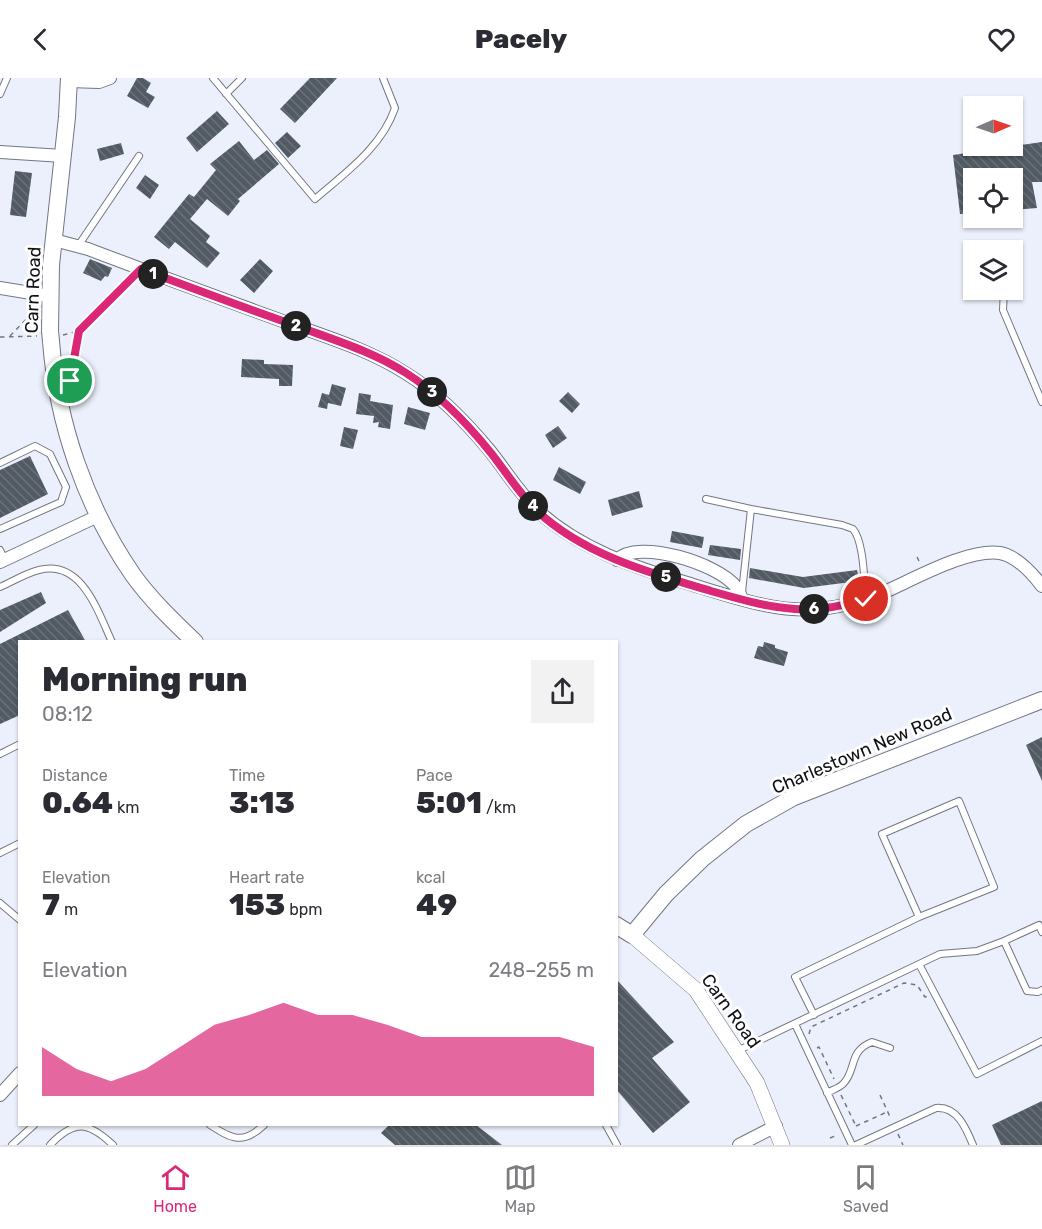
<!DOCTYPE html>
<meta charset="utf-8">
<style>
:root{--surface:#fff;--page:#f2f2f3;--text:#2b2b33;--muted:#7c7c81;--line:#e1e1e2;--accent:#db2777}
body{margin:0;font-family:Rubik,sans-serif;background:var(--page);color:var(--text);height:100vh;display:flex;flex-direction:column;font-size:22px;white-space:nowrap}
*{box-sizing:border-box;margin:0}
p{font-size:20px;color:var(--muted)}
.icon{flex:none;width:33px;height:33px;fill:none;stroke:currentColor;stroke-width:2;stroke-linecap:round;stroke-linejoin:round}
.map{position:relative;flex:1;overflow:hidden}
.side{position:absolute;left:18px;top:562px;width:600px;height:486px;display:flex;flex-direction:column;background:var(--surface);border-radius:0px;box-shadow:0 2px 4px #0004}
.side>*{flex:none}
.needle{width:39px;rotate:88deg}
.fabs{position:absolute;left:963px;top:18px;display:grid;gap:12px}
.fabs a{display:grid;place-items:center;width:60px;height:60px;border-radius:0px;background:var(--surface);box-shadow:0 2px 4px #0004;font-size:30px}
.pin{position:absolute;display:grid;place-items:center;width:51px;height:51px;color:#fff;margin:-26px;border:3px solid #fff;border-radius:50%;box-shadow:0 2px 6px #0007}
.km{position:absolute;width:30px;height:30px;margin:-15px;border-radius:50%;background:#222;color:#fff;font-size:16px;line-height:30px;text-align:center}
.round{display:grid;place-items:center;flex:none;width:63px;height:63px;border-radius:0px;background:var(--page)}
.overview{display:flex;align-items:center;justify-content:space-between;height:102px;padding:0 24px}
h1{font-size:33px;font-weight:800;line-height:45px}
.metrics{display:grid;grid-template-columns:repeat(3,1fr);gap:9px;height:102px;padding:6px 24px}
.metrics div{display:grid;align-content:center}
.metrics b{font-size:30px;font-weight:800}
.metrics small{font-size:16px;font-weight:400}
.metrics p{font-size:16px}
.chart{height:168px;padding:12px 24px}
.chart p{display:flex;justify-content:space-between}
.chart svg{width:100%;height:108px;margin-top:6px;fill:var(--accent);opacity:.7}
header{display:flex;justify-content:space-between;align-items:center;height:78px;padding:0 24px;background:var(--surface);font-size:27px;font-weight:800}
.tab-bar{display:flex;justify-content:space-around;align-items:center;height:84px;border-top:2px solid var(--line);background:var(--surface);font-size:16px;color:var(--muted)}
.tab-bar a{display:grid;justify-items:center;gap:3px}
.tab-bar .selected{color:var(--accent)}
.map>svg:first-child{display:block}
.building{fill:url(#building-back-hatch)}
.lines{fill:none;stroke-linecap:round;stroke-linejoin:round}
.service-casing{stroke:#737782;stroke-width:8}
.minor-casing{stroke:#737782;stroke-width:14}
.tertiary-casing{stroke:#737782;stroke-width:16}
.secondary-casing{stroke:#737782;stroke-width:18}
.path{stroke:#73767e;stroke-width:1.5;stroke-dasharray:4.5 4.5;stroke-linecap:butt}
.service{stroke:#fff;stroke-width:6}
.minor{stroke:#fff;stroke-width:12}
.tertiary{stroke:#fff;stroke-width:15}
.secondary{stroke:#fff;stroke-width:16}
.secondary-bridge-casing{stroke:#737782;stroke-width:18;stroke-linecap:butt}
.secondary-bridge{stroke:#fff;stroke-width:16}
.route-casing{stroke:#fff;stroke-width:12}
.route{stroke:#db2777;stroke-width:8}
.labels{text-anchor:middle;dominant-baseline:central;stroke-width:6;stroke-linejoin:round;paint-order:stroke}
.street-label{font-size:18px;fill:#0f1015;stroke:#fdfdfd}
</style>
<header><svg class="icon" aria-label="back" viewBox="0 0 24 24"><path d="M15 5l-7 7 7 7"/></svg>Pacely<svg class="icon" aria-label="heart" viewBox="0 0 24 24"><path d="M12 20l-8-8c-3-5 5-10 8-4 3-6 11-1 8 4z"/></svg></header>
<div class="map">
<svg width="1042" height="1067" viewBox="0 0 1042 1067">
<defs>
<pattern id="building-back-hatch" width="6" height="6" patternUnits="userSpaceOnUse" patternTransform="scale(1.5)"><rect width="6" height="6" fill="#525a63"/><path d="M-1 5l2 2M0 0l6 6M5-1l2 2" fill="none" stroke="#6b7178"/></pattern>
</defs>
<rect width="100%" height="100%" fill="#ebf0fc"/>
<!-- building -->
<path class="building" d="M137 0H143L151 5 146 14 155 19 148 30 127 18Z
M310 0H337L295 45 280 31Z
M217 33 229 46 197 74 186 60Z
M287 54 301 68 288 80 275 65Z
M239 63 254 82 267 72 279 86 238 121 240 123 228 138 207 121 190 141 210 158 206 164 220 175 207 190 175 164 169 171 154 159 189 116 194 119 216 92 210 86Z
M1042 64V104H1032L1037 130 1012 132V100H974V135L960 136 953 77Z
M121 65 124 76 100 83 97 71Z
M15 93 32 95 26 139 10 137Z
M145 97 159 107 150 121 136 110Z
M90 181 112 190 108 199 105 198 101 203 83 195Z
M260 181 273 193 254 215 240 202Z
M242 281 264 282V286L293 287 292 308H279V301L241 299Z
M332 306 346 310 341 328 328 325 327 331 318 329 322 315 329 317Z
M568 314 580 326 572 335 559 323Z
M359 315 371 317 370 323 393 327 390 351 378 349 379 344 373 345 374 338 356 336Z
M408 329 430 335 425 352 404 346Z
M558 348 567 360 553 370 545 357Z
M344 349 358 352 353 371 340 368Z
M30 378 48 416 0 440V392Z
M559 389 586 404 580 416 553 402Z
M639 413 643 429 612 438 608 422Z
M672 453 704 459 702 470 670 464Z
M710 467 741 471 740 482 708 477Z
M750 490 803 499 857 492 859 503 804 510 749 500Z
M41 514 46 525 0 554V532Z
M68 532 86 564H20V637L0 646V566Z
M764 564 775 567V570L788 574 784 588 754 580 758 568 763 569Z
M1042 659V703L1026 667Z
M616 901 674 964 652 980 690 1024 653 1055 616 1011Z
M1042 1023V1067H1001L992 1047Z
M389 1047H476L502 1067H395L381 1055Z"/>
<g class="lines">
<!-- service casing -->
<g class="service-casing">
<path id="service" d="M213 0 315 121C345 95 382 69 395 30L383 0
M0 16 7 0
M226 16 242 0
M78 168 139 78
M1004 212 1003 232 1042 324
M0 385 35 368 50 376 66 409 61 424 0 451
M706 421 751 431 842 447 853 451C864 464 864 503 866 521
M0 472 5 482
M0 509C12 504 26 495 39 492 82 481 98 534 112 564
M742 514 751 431
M0 676 20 666
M0 775 20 765
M0 825 20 842
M1004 863 1027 913 1038 914 1042 912
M919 886 977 996 1042 963
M814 937 795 899 919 839 882 756 959 723 994 809 919 839
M795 946 852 1067
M737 973 940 876 977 873 1004 863 1039 847 1042 854
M827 1015C832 1012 839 1010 843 1006 857 992 848 973 872 964L890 970
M210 1047C232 1061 243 1067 264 1047
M606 1047 617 1067
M12 1067 34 1047
M50 1067C74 1042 88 1043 113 1067
M856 1067 936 1030C957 1028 966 1050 973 1067"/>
</g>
<!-- minor casing -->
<g class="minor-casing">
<path id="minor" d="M69 3 99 4 110 0
M0 74 63 78
M54 162 88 171C151 195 214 218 277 241 320 257 367 270 407 296 439 316 466 344 490 373 506 393 519 415 537 432 579 471 634 489 687 505 729 518 775 535 820 531 837 529 856 525 873 519 906 506 965 470 1000 475 1017 478 1032 495 1042 508
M0 210 49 218
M617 482C638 460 719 486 736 509 739 512 740 517 742 521
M0 484 98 438
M0 1017 20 995
M739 1067 776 1048"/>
</g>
<!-- tertiary casing -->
<g class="tertiary-casing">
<path id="tertiary" d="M632 857 696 912 757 1005 782 1067"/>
</g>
<!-- secondary casing -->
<g class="secondary-casing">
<path id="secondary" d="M50 253 51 187 67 39 69 0
M51 263C57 345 86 429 133 497 151 522 173 543 195 564
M616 847 632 857 666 816 702 781 746 746 794 719 1042 622"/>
</g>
<!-- path -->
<path class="path" d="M63 257 79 253 131 200
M10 258 36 231
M0 259 37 258
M70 303 79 253
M917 479 920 485
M809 956 811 949 904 905 917 907 925 919 928 918
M817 970 819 969 834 1001
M841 1017 856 1048
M880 1017 891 1041
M856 1048 887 1034
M898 1056 903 1067
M830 1060 838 1057"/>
<!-- service -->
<use href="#service" class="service"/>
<!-- minor -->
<use href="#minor" class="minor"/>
<!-- tertiary -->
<use href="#tertiary" class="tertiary"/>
<!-- secondary -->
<use href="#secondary" class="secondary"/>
<!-- secondary-bridge casing -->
<g class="secondary-bridge-casing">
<path id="secondary-bridge" d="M50 253 51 263"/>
</g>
<!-- secondary-bridge -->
<use href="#secondary-bridge" class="secondary-bridge"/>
</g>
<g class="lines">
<!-- route casing -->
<g class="route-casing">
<path id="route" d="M70 303 79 253 141 191C192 210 242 229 294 247 331 261 372 273 406 295 439 316 467 345 491 375 506 394 519 415 536 432 584 477 650 495 711 513 739 521 766 529 795 531 819 533 843 528 866 521"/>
</g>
<!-- route -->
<use href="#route" class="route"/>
</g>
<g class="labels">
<!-- street labels -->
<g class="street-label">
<text transform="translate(33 212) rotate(-88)">Carn Road</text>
<text transform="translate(862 673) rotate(-23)">Charlestown New Road</text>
<text transform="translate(731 933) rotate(54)">Carn Road</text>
</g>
</g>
</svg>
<div class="fabs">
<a><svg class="needle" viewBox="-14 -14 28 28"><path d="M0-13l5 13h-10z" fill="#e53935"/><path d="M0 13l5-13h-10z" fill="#7c7c81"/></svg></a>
<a><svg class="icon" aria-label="locate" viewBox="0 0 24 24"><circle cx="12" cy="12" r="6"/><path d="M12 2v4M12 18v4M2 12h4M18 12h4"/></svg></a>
<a><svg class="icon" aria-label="layers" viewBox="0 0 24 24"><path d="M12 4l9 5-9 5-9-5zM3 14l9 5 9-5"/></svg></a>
</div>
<div class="pin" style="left:70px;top:303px;background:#1e9e55"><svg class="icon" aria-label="arrive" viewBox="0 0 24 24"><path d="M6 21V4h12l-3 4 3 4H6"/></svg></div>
<div class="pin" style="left:866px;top:521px;background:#d93025"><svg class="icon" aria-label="check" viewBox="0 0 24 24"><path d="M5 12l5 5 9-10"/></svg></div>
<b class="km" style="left:153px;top:196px">1</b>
<b class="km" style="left:296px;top:248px">2</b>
<b class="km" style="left:432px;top:314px">3</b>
<b class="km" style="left:533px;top:428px">4</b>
<b class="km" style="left:666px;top:499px">5</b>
<b class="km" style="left:814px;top:531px">6</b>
<section class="side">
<div class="overview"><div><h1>Morning run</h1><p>08:12</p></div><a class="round"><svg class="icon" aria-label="share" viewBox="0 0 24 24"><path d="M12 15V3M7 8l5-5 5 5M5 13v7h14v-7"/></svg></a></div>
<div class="metrics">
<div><p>Distance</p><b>0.64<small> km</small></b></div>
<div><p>Time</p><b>3:13</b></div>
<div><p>Pace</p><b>5:01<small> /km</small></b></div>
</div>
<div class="metrics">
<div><p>Elevation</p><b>7<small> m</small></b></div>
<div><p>Heart rate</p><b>153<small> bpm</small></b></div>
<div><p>kcal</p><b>49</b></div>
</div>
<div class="chart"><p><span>Elevation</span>248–255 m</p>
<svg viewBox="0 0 160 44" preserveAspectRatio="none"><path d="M0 44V24L10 33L20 38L30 33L40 24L50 15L60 11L70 6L80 11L90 11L100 15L110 20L120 20L130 20L140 20L150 20L160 24V44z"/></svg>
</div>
</section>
</div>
<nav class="tab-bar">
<a class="selected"><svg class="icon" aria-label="home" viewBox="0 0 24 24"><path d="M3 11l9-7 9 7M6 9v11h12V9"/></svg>Home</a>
<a><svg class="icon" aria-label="map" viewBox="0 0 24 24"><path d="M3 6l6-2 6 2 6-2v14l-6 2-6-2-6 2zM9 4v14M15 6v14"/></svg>Map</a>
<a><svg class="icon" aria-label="saved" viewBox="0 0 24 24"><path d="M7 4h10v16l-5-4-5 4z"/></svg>Saved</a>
</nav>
